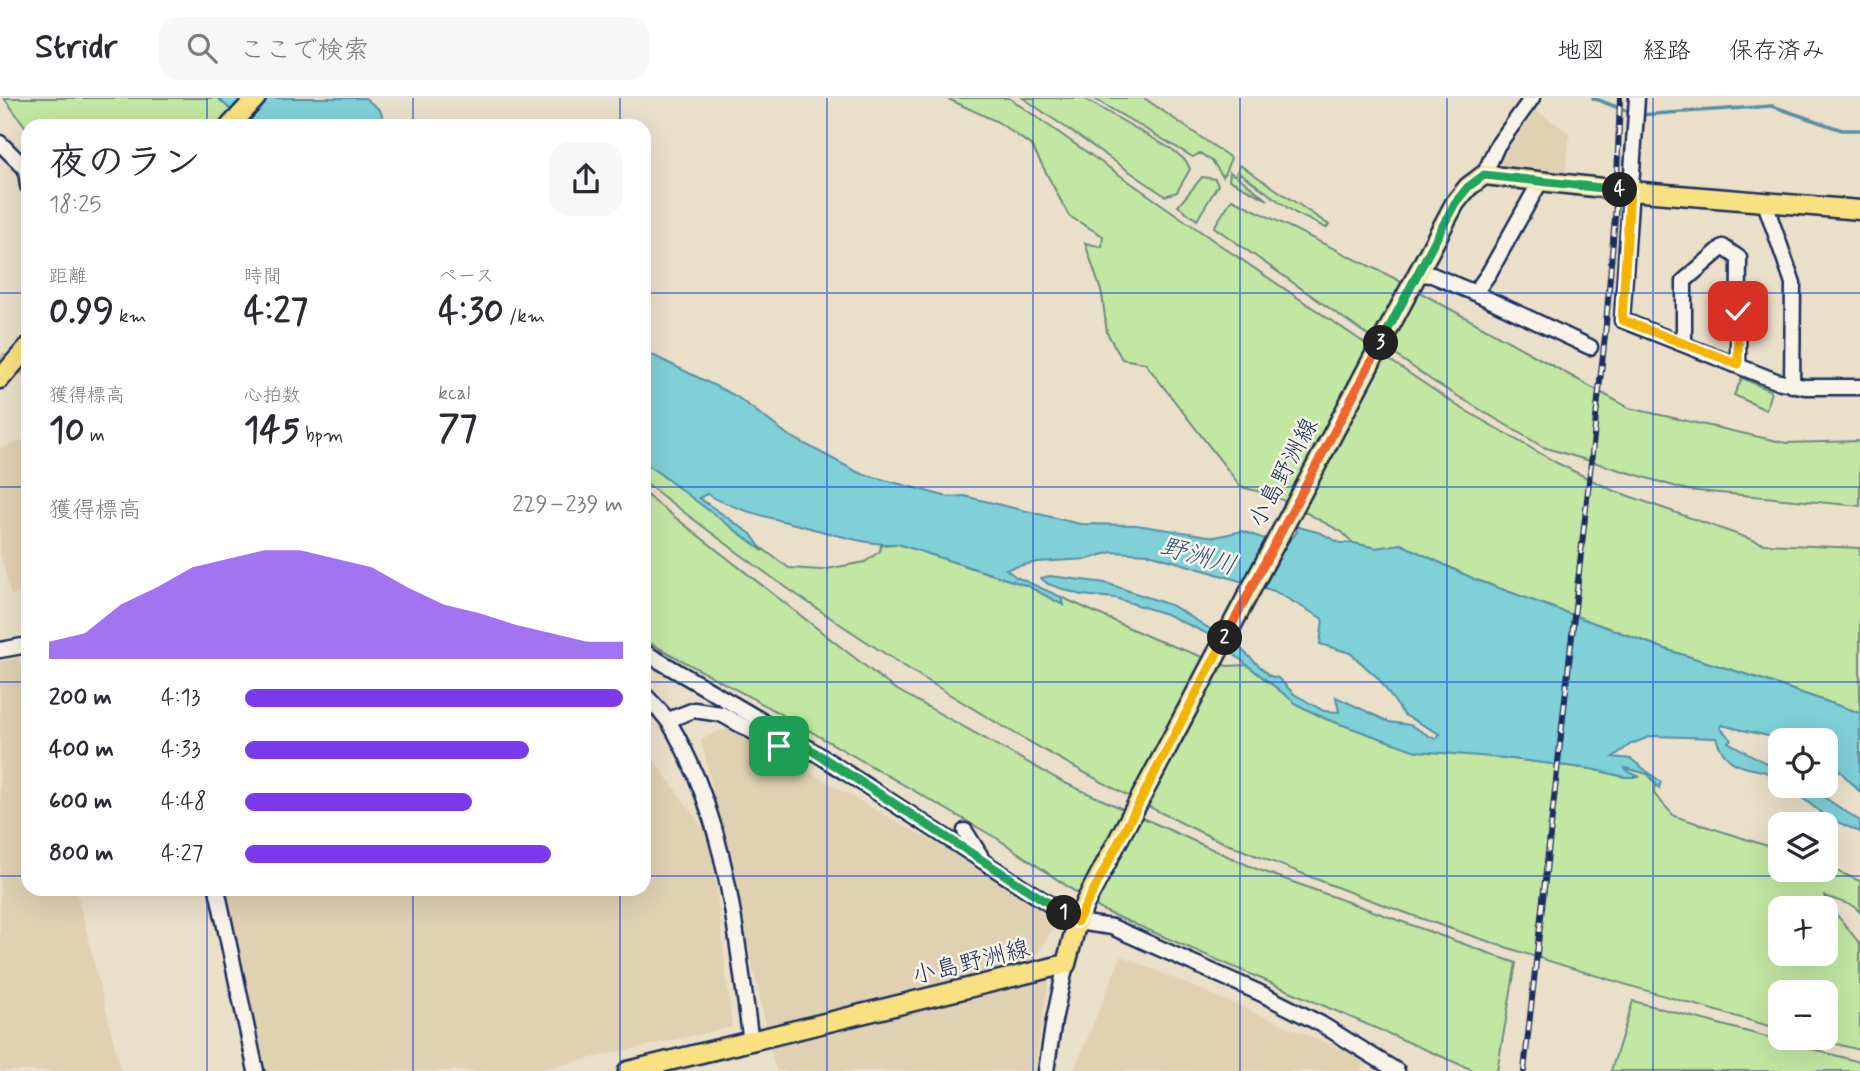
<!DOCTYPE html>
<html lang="ja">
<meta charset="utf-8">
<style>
:root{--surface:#fff;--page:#f7f7f7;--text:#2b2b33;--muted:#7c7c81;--line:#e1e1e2;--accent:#7c3aed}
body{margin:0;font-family:Mynerve,"Klee One",sans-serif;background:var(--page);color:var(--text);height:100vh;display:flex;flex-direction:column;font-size:26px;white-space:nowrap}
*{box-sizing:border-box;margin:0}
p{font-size:23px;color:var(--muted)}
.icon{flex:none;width:38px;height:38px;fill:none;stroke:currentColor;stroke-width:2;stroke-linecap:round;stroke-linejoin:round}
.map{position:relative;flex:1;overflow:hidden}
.details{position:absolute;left:21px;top:21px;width:630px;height:777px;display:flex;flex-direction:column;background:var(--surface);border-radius:21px;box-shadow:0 7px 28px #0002}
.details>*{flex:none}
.controls{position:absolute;left:1768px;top:630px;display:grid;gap:14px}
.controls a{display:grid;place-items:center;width:70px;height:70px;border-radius:14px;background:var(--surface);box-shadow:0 7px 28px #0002;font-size:35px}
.pin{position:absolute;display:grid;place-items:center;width:60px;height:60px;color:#fff;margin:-30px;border-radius:14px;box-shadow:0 4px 10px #0006}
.km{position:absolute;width:35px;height:35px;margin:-18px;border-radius:50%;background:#222;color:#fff;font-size:19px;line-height:35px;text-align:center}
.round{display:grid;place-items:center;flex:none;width:74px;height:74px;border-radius:21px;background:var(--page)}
.overview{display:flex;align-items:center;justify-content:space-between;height:119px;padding:0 28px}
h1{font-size:38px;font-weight:700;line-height:52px}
.metrics{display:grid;grid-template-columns:repeat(3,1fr);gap:10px;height:119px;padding:7px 28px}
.metrics div{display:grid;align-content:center}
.metrics b{font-size:35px;font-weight:700}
.metrics small{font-size:19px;font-weight:400}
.metrics p{font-size:19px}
.chart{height:196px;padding:14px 28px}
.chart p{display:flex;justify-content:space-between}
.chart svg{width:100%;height:126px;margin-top:7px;fill:var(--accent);opacity:.7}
ul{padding:0 28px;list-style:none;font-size:23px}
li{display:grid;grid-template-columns:112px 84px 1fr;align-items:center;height:52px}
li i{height:18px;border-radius:9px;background:var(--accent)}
header{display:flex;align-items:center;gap:42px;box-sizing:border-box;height:98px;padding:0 35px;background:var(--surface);border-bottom:2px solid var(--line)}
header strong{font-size:33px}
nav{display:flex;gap:38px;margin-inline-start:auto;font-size:24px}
.search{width:490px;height:63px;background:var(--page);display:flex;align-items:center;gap:18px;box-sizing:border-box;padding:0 24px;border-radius:21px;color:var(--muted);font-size:26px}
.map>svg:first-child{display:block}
.built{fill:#e1d1b3}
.green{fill:#c2e7a2;stroke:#6e8b80;stroke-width:2;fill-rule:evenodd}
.water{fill:#7fd0d7;stroke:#5790a7;stroke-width:2}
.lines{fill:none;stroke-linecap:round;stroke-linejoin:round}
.stream{stroke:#5790a7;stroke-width:3.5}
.minor-tunnel{stroke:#c1bcb4;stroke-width:14;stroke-dasharray:14 7;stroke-linecap:butt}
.minor-casing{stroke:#1b2f5e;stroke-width:19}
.major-casing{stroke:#1b2f5e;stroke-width:23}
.minor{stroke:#f7f3e8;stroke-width:14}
.major{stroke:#f9e181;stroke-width:18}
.rail-casing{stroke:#1b2f5e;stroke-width:6}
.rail{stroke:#f7f3e8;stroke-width:3.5;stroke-dasharray:10;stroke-linecap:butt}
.split-1-casing{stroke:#fff;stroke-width:14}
.split-2-casing{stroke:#fff;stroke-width:14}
.split-3-casing{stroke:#fff;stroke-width:14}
.split-4-casing{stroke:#fff;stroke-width:14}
.split-5-casing{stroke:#fff;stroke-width:14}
.split-1{stroke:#22a559;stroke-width:9}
.split-2{stroke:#f5b400;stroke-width:9}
.split-3{stroke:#f0652b;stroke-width:9}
.split-4{stroke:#22a559;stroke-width:9}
.split-5{stroke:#f5b400;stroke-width:9}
.grid{fill:none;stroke:#1d4ed8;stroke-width:2;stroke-opacity:0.55}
.labels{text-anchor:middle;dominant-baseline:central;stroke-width:5;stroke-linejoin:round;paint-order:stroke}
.street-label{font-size:24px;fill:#1b2f5e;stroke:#f7f3e8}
.water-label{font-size:26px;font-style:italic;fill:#34577c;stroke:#f7f3e8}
</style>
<header>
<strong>Stridr</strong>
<div class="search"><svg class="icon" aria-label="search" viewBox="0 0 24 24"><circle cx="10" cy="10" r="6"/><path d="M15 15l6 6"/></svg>ここで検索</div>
<nav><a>地図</a><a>経路</a><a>保存済み</a></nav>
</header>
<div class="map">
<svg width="1860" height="973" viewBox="0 0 1860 973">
<rect width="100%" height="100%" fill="#eadfc9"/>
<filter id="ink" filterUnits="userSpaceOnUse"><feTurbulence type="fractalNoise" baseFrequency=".0143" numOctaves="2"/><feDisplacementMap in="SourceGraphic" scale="14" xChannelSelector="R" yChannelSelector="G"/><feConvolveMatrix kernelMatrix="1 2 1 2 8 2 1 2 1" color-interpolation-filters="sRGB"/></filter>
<g filter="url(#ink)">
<!-- built -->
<path class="built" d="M1535 12 1570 35 1565 76 1503 70 1501 62Z
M28 340V492L11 498 0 454V350Z
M19 560 28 598V791H76L121 973H0V564Z
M729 629 1061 816 1033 864 766 927 701 641Z
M644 648 711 741 732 929 532 973H266L227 791H644Z
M1121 858 1364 961 1361 973H1074Z
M1049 879 1035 973H776L770 949Z"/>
<!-- green -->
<path class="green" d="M4 0H218L248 28H28V32Z
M946 0H1009L1220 147 1456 307 1557 365 1612 392 1764 446 1860 450V615L1761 581 1671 553 1474 481 1401 446 1376 450 1353 445 1342 434 1273 397 1241 389 1145 265 1122 261 1107 235 1102 196 1085 145 1102 149 1103 138 1069 118 1032 48 998 24Z
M1023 0H1083L1173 52 1186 63 1190 71 1177 94 1165 98Z
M1093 0H1144L1231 60 1223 79 1213 64 1200 55 1193 59Z
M1240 67 1329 127 1326 130 1295 115 1240 75 1238 79 1268 102 1229 82 1230 74 1235 78Z
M1202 79 1215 81 1218 87 1197 122 1178 108Z
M1232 101 1394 180 1629 310 1786 345 1860 343V408L1687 392 1543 349 1434 284 1214 129Z
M1742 280 1771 293 1766 312 1734 297Z
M644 364 789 470 821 472 865 464 880 453 881 447 898 446 1028 488 1062 506 1061 499 1154 541 1227 568 1247 567 1298 607 1326 621 1370 636 1504 660 1591 671 1625 679 1627 673 1624 669 1648 676 1656 687 1654 696 1674 718 1780 752V772H1825V768L1860 783V814L1854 808 1825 798 1829 807 1860 846V952L1812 940H1825V894H1780V931C1620 886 1460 839 1306 777 1269 762 1230 749 1194 731 1048 660 910 576 777 483 732 451 688 417 644 384ZM1780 810H1825V856H1780Z
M644 395 892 589 1065 685 1254 770 1516 865 1497 973H1475L1102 812 998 741 763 606 644 542Z
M1633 903 1860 964V973H1611Z"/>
<!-- water -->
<path class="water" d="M218 0H365L380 12 386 28H248Z
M644 253 736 298 788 337 859 375 948 399 964 398 1080 426 1136 427 1215 439 1242 433 1285 448 1297 434 1295 428 1321 435 1340 445H1353L1376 450 1401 446 1474 481 1671 553 1761 581 1860 615V694L1837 670 1825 662V642H1785L1721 627 1720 630 1731 641 1728 644 1780 673V682C1759 664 1729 680 1716 640L1652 638 1631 646 1613 659 1631 661 1661 684 1659 690 1648 676 1625 670 1627 673 1640 679H1625L1591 671 1504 660 1416 653 1326 621 1298 607 1208 536 1166 516 1115 500 1081 497 1048 486 1041 480 1050 478 1106 485 1173 508 1239 549 1270 578 1278 580 1294 596 1324 613 1339 614 1336 599 1389 624 1410 627 1435 641 1440 636 1404 617 1378 580 1350 555 1320 546 1323 521 1274 493 1149 456 1112 454 1088 461 1037 464 1006 471 1016 479 1061 499 1063 507 1028 488 898 446C867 447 836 437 806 429 773 420 736 413 707 396L699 400 751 436 763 453 644 364Z
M1787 688H1807L1860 723V734L1828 720Z"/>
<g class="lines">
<!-- stream -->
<path class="stream" d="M1593 0 1632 15
M1639 17 1772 8 1842 32H1860"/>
<!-- minor-tunnel -->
<path class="minor-tunnel" d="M0 261 28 272"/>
<!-- minor casing -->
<g class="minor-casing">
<path id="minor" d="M1637 0 1622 222 1776 283 1805 289H1860
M0 45 28 73
M26 72 28 88
M1484 77 1497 48 1532 0
M1767 104V111L1793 185 1792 287
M1418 176 1432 177 1475 195 1590 249
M1475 195 1489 175 1540 84
M1684 245V183L1723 149 1739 160 1738 266
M0 552 28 547
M644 554 805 648 1077 824 1112 829 1258 894 1321 926 1397 973
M644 596C652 605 662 614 669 624 728 723 735 832 751 944
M668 622 694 612 721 616 779 648H802
M965 733 980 757
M217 791 256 973
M1046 973 1054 922 1066 866"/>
</g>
<!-- major casing -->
<g class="major-casing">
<path id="major" d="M230 28 256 0
M0 281 28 249
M628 973 1066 866 1077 824 1086 803 1455 105 1468 89 1484 77 1630 93 1860 112"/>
</g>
<!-- minor -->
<use href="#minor" class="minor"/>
<!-- major -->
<use href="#major" class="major"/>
<!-- rail casing -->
<g class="rail-casing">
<path id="rail" d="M1524 973 1605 238 1616 107 1620 0"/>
</g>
<!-- rail -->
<use href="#rail" class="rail"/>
</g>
</g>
<g class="lines" filter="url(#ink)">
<!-- split-1 casing -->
<g class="split-1-casing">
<path id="split-1" d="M779 648H805L1064 815"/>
</g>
<!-- split-2 casing -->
<g class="split-2-casing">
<path id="split-2" d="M1064 815 1077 824 1225 540"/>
</g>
<!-- split-3 casing -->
<g class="split-3-casing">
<path id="split-3" d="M1225 540 1381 245"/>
</g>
<!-- split-4 casing -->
<g class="split-4-casing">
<path id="split-4" d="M1381 245 1455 105 1468 89 1484 77 1620 92"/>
</g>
<!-- split-5 casing -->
<g class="split-5-casing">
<path id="split-5" d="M1620 92 1630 93 1622 222 1738 266V213"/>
</g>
<!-- split-1 -->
<use href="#split-1" class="split-1"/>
<!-- split-2 -->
<use href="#split-2" class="split-2"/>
<!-- split-3 -->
<use href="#split-3" class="split-3"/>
<!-- split-4 -->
<use href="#split-4" class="split-4"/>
<!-- split-5 -->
<use href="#split-5" class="split-5"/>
</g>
<!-- grid -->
<path class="grid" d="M207 0V28M413 0V28M620 0V28M827 0V973M1033 0V973M1240 0V973M1447 0V973M1653 0V973M0 195H28M644 195H1860M0 389H28M644 389H1860M0 584H28M644 584H1860M0 778H28M644 778H1860M207 791V973M413 791V973M620 791V973"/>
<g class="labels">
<!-- street labels -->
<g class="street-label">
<text transform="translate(1284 375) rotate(-62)">小島野洲線</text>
<text transform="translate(971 865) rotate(-14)">小島野洲線</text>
</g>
<!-- water labels -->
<g class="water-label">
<text transform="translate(1198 459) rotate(16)">野洲川</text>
</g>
</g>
</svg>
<div class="controls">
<a><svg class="icon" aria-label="locate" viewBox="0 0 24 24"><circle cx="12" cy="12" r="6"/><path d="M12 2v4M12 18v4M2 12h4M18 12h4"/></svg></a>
<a><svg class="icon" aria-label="layers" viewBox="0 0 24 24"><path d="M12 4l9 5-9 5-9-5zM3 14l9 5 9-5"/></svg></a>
<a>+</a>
<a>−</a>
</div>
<div class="pin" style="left:779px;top:648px;background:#1e9e55"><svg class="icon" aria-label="arrive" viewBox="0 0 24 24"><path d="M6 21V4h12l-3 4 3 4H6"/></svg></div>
<div class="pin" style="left:1738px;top:213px;background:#d93025"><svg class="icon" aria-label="check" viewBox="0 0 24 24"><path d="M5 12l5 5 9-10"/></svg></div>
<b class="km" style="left:1064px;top:815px">1</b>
<b class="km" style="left:1225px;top:540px">2</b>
<b class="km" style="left:1381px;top:245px">3</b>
<b class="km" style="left:1620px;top:92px">4</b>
<section class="details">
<div class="overview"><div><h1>夜のラン</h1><p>18:25</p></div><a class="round"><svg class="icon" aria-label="share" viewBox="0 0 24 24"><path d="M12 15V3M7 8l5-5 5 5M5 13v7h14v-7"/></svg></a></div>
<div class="metrics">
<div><p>距離</p><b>0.99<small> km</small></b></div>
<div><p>時間</p><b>4:27</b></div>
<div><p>ペース</p><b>4:30<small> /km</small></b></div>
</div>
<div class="metrics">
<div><p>獲得標高</p><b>10<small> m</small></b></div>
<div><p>心拍数</p><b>145<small> bpm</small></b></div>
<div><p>kcal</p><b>77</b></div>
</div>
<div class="chart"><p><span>獲得標高</span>229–239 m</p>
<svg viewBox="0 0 160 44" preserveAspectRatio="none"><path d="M0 44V38L10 35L20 25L30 19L40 12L50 9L60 6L70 6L80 9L90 12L100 19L110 25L120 28L130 32L140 35L150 38L160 38V44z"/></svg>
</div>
<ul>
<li><b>200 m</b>4:13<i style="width:100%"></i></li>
<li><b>400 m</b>4:33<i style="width:75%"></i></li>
<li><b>600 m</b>4:48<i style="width:60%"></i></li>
<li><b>800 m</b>4:27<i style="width:81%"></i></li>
</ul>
</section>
</div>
